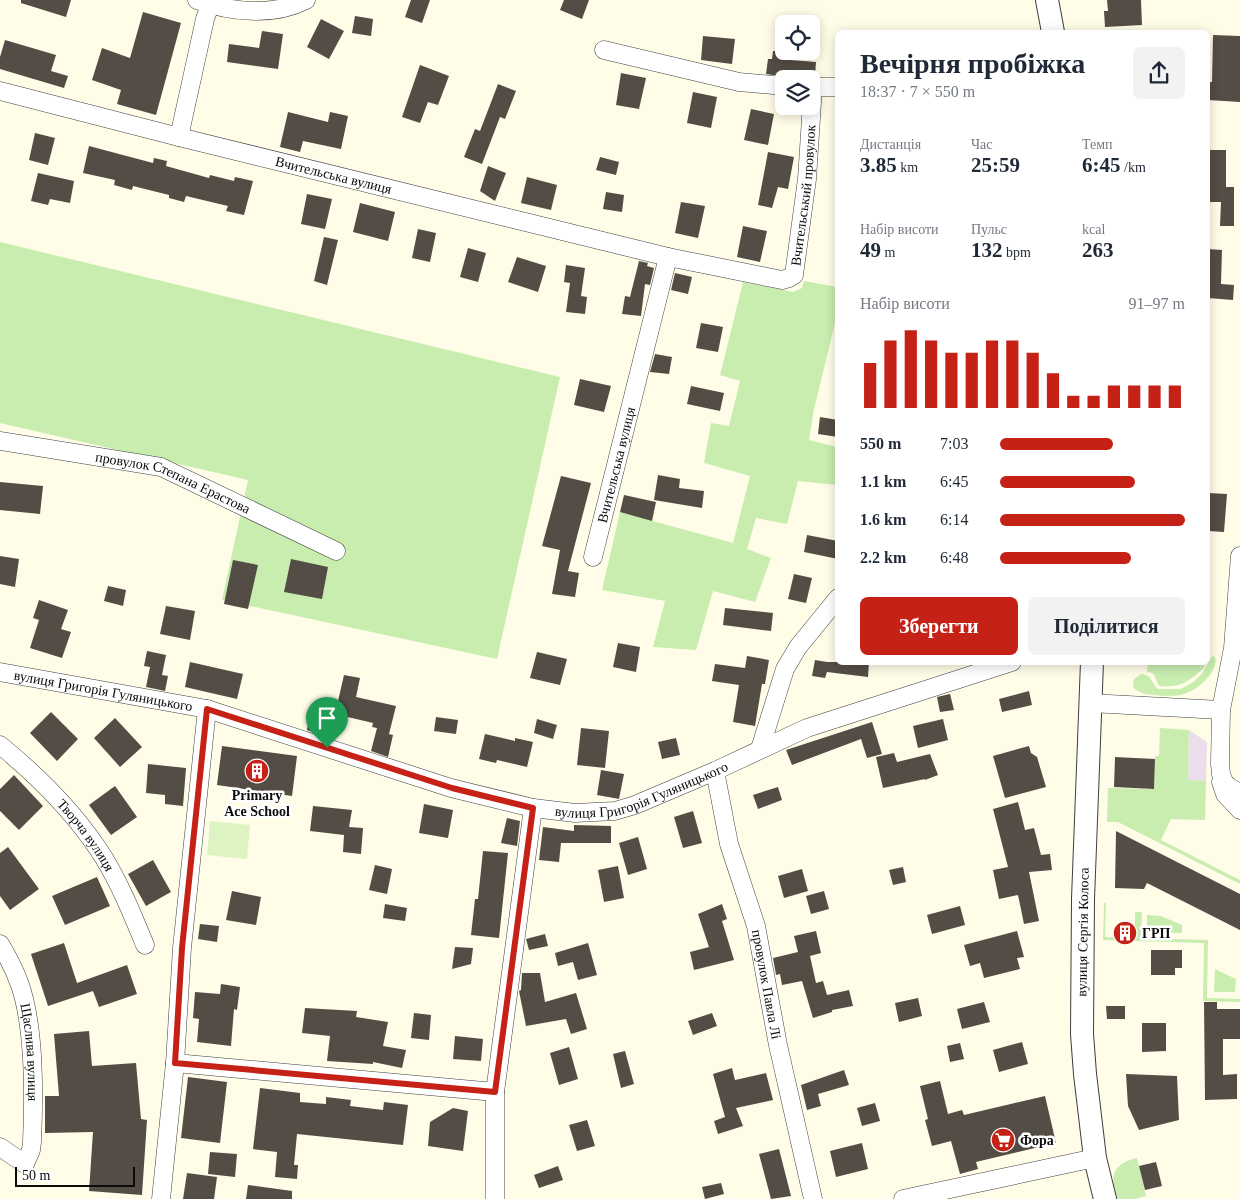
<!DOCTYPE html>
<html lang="uk">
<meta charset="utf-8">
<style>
:root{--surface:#fff;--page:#f2f2f3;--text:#1f2937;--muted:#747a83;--accent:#c62117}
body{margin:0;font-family:Georgia,serif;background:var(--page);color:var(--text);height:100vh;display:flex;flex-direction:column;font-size:19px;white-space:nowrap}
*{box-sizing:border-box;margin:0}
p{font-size:16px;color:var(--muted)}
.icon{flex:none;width:28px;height:28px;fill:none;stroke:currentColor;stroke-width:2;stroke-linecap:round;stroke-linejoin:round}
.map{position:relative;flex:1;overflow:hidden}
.details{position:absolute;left:835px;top:30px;width:375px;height:635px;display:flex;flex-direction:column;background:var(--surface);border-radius:8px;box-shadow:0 2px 12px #0003}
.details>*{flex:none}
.fabs{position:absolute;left:775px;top:15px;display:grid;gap:10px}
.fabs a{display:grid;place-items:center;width:45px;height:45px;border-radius:8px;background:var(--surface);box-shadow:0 2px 12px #0003;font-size:25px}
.scale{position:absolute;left:15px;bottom:12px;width:120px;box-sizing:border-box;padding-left:5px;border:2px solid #0b0b0b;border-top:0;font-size:14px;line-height:18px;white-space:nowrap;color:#0b0b0b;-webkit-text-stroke:4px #fff;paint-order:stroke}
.pin{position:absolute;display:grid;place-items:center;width:42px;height:42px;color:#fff;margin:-51px -21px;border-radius:50% 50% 50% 0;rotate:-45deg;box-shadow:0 0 5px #0007}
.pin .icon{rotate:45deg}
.round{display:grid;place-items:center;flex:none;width:52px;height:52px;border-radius:8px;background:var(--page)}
.head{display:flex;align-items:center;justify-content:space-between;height:85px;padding:0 25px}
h1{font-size:28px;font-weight:800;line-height:38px}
.stats{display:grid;grid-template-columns:repeat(3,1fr);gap:8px;height:85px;padding:5px 25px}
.stats div{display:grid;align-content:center}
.stats b{font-size:21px;font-weight:800}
.stats small{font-size:14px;font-weight:400}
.stats p{font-size:14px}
.chart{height:140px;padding:10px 25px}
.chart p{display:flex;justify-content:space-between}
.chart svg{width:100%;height:90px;margin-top:5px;stroke:var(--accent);stroke-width:6}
.button{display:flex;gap:10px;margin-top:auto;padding:10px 25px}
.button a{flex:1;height:58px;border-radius:8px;background:var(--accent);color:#fff;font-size:20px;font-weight:800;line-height:58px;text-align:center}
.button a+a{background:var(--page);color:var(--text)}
ul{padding:0 25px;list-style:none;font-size:16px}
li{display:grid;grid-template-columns:80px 60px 1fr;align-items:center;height:38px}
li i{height:12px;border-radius:6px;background:var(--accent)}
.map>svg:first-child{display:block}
.industrial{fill:#ebddeb}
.green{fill:#c8edaf}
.pitch{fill:#ddf3c1}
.building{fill:#544d46}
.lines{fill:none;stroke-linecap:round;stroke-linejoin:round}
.minor-casing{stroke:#3e3e3e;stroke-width:19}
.tertiary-casing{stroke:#3e3e3e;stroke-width:24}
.minor{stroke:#fff;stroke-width:18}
.tertiary{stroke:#fff;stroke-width:22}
.route-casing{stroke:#fff;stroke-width:10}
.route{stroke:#c62117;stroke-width:6}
.labels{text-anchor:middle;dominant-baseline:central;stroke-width:5;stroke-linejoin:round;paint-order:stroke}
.street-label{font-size:14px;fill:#0b0b0b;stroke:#fff}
.poi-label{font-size:14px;font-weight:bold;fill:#0b0b0b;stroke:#fff;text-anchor:start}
</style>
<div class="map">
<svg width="1240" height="1199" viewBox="0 0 1240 1199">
<rect width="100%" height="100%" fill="#fffde8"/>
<!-- industrial -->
<path class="industrial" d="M1189 730 1207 742 1206 781 1188 780Z"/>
<!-- green -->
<path class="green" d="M0 242 560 377 497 659 222 600 248 480 0 423Z
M804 281 837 287V315L814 409 809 440 837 447V479L836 485 798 481 787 524 756 518 747 549 771 558 755 602 713 591 696 650 653 647 665 601 602 590 620 512 733 543 750 476 704 463 711 423 729 426 740 381 720 375 743 282 793 292 802 288Z
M1212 656 1215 657C1217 664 1214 669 1210 675 1194 695 1178 698 1154 695 1145 694 1140 694 1133 687L1134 679 1141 674C1154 676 1150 682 1158 689H1181L1193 682 1202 674Z
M1148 663V662L1205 663 1204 668C1188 682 1181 688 1159 686L1153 673 1147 672Z
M1160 728 1189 730 1188 780 1206 781 1205 820 1171 819 1161 840 1240 880V884L1118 822H1107L1108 788 1154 789 1155 756H1159Z
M1104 903H1106L1105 937 1135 938V912H1142L1141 938 1208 940 1207 998 1240 999V1002L1203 1001 1204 943 1103 940Z
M1147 915 1161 916 1182 925V933L1147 932Z
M1215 969 1236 979 1235 992H1214Z
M1137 1158 1146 1196 1134 1199H1116C1111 1177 1111 1164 1137 1158Z"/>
<!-- pitch -->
<path class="pitch" d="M210 821 250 825 247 859 207 855Z"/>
<!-- building -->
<path class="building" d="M21 0H71L66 17 21 3Z
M411 0H430L422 23 405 17Z
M564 0H589L582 19 560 10Z
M1107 0H1141L1142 25 1105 27 1104 11H1108Z
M143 12 181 23 156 115 117 104 121 90 92 80 102 48 130 58Z
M355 16 373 19 371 36 352 33Z
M321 19 344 31 329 59 307 47Z
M262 31 283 34 278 69 227 62 229 44 259 48Z
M1213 35 1240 36V102L1208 100V82H1212Z
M703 36 735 39 732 64 701 60Z
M5 40 56 55 51 71 68 76 64 88 0 69V57Z
M773 51H792L790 60 816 62 815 76 802 79 766 74 768 59H772Z
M420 65 449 76 438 105 428 102 420 123 402 117Z
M621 73 646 78 639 109 616 105Z
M498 84 516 91 505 119 500 117 482 164 464 157 475 129 480 131Z
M693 92 717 97 711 128 687 123Z
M751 109 774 114 768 145 744 140Z
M288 112 328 122 330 112 348 116 341 149 303 141 300 152 280 147Z
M35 133 55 138 48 165 29 160Z
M89 146 153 163 154 158 167 161 166 166 209 178 210 175 234 181 235 177 253 181 244 215 226 211 228 206 186 196 184 202 169 198V195L133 186 132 190 114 185 115 180 83 173Z
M1208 150H1226V187H1234V226H1220L1221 202H1210V173H1208Z
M768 152 794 157 788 189 778 187 772 208 758 205Z
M600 157 619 162 616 175 596 170Z
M488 166 506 173 495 201 480 191Z
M38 173 74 181 70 203 50 199 48 205 31 201Z
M527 177 557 185 551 210 521 203Z
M606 192 624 195 622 212 603 209Z
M307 194 332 199 325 229 301 224Z
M681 202 705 206 698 238 675 233Z
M360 203 395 212 388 241 353 232Z
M743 226 767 231 760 262 737 257Z
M418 229 436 233 430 262 412 258Z
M324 237 338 240 327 285 314 281Z
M468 248 486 253 478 282 460 277Z
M1208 249 1222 250 1221 284 1234 285 1233 300 1208 298Z
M517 257 546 266 538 292 508 282Z
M639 261 648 263 647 266 654 268 650 285 645 284 641 316 622 314 625 296 630 297Z
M566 265 585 268 581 296 587 297 585 314 566 312 570 283 564 282Z
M675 273 692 277 688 294 671 290Z
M701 323 723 327 718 352 696 348Z
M655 354 672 357 669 374 650 372Z
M580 379 611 386 604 412 574 405Z
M691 386 724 393 720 411 687 404Z
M820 417 838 420V437L818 434Z
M658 475 680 479 679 488 704 491 702 508 654 500Z
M561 476 591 483 568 571 579 573 575 597 552 594 560 550 542 546Z
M0 482 43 486 40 514 0 510Z
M1208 493 1227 494 1224 532 1208 531Z
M624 495 656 502 652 521 620 512Z
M807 535 838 541V559L804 552Z
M0 556 19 559 15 587 0 584Z
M291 559 328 567 322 599 284 592Z
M233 560 258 565 248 609 224 604Z
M794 574 812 578 806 603 788 599Z
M108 586 126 590 123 606 104 601Z
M39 600 68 610 61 629 71 632 62 658 30 648 39 620 33 618Z
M166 606 195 611 190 640 160 634Z
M725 608 773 613 771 631 723 625Z
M618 643 640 647 636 672 613 667Z
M147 651 166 655 162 675 168 676 165 691 146 687 150 667 144 666Z
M537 652 567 659 560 685 530 678Z
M747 656 769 660 765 684H762L755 726 733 722 739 685 712 681 715 664 745 668Z
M815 660 827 662H869L868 677 827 672 825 678 812 676Z
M190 662 243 674 237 699 185 687Z
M344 675 360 678 356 697 396 706 389 734 393 735 388 757 371 751 377 728 372 727 373 723 335 714Z
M1029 691 1032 705 1002 712 999 699Z
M950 694 954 710 940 712 937 697Z
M311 711 329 715 324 736 307 730Z
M51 712 78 739 57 761 30 733Z
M436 717 458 720 456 734 434 731Z
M115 718 142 747 120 767 94 738Z
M537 719 557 725 553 739 534 733Z
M943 719 948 740 918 748 913 726Z
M872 722 882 754 867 758 861 739 792 765 786 750Z
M581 728 609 731 605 768 577 765Z
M485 734 515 741V738L533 742 527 767 497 760 496 763 479 759Z
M676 738 680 755 662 759 658 742Z
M222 746 297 756 292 796 217 785Z
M1029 746 1031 753 1037 757 1046 787 1005 798 993 756Z
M894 753 897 762 930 754 938 775 925 780V779L883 788 876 757Z
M1115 757 1155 759 1154 789 1114 787Z
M148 764 186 768 183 806 165 804V795L146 793Z
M601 770 624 774 619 799 597 795Z
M14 775 43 806 19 830 0 811V789Z
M115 786 137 817 111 835 89 805Z
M778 787 782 800 758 809 753 795Z
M1018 802 1025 830 1034 828 1041 855 1050 854 1052 870 1029 872 1039 921 1024 924 1018 895 999 899 993 870 1008 867 993 809Z
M424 804 453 810 448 838 419 833Z
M313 806 352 810 349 827 363 828 361 854 343 852 344 835 310 831Z
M693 811 702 843 683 848 674 817Z
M507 818 520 821 517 846 501 843Z
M574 825 611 826V843H561L559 862 539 860 543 827 574 831Z
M1116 831 1240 894V930L1147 883 1144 889 1115 888Z
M638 837 647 869 628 875 619 843Z
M8 847 39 889 10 910 0 896V853Z
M483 851 508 853 499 938 471 935 475 899H478Z
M153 860 171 892 146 906 128 874Z
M375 865 392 869 387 894 369 890Z
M618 866 624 898 604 902 598 870Z
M903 867 906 882 893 885 889 870Z
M802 869 808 891 784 898 778 876Z
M97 877 110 906 65 925 52 896Z
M232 891 261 897 256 925 226 920Z
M824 891 829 909 811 914 806 896Z
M385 904 407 908 405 921 383 918Z
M722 904 727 919 722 921 734 960 694 970 690 952 709 947 698 914Z
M960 906 965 925 932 934 927 915Z
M200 924 219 926 217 942 198 939Z
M816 931 821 953 810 956 816 983 823 981 827 995 849 990 853 1006 832 1010V1012L813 1018 802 981 782 985 780 974 776 975 773 958 798 952 794 936Z
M1017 931 1024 957 1017 958 1020 969 984 978 980 963 970 966 964 945Z
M545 934 548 946 529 950 526 939Z
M64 943 77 983 127 965 137 994 99 1007 93 991 48 1006 31 954Z
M588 943 597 975 578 980 573 962 558 966 555 953Z
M455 947 473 948 471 964 452 969Z
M1151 950H1182V968H1175V975H1151Z
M522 973H540L545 1002 576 993 587 1029 571 1034 566 1019 526 1026 519 991 521 990Z
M221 984 240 987 237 1010 234 1009 231 1046 197 1042 199 1019 193 1018 195 992 220 994Z
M918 998 922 1016 899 1022 895 1003Z
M984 1002 990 1022 962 1029 957 1009Z
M1204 1002H1217V1009H1240V1039H1223V1075L1237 1074V1099L1205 1100Z
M1106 1006H1125V1019H1107Z
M305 1008 357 1011 356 1017 388 1022 383 1046 406 1050 402 1068 373 1062V1064L327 1061 330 1036 302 1033Z
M414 1013 431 1015 429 1040 411 1038Z
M712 1013 717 1026 693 1035 688 1021Z
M1142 1023H1166V1051L1142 1052Z
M89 1031 92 1066 136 1063 141 1119 147 1120 142 1195 89 1191 93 1132 45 1133V1096H59L54 1034Z
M455 1036 483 1039 481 1061 453 1059Z
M1022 1042 1028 1064 999 1072 993 1050Z
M960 1043 964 1059 950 1062 947 1046Z
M569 1047 578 1079 559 1085 550 1053Z
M625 1051 634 1084 621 1088 613 1054Z
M732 1068 735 1080 766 1073 773 1100 736 1108 743 1126 718 1134 714 1121 725 1117 713 1074Z
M844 1070 849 1085 818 1094 821 1106 807 1110 801 1085Z
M1126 1074 1177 1076 1179 1120 1139 1130 1128 1106Z
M188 1077 227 1082 220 1143 181 1138Z
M940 1081 948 1114 962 1110 964 1115 1045 1096 1056 1143 976 1162 978 1169 960 1174 951 1141 932 1146 925 1120 928 1119 920 1086Z
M260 1088 300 1093V1102L326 1104V1097L351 1100 350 1106 383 1110 384 1102 408 1105 403 1145 297 1134 294 1165H298L297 1179 275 1177 277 1152 253 1149Z
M875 1103 880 1121 862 1126 857 1108Z
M453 1108 468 1111 463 1151 428 1146 430 1122Z
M587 1120 595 1146 577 1151 569 1125Z
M862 1143 868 1169 836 1177 830 1151Z
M779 1149 791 1196 771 1199 759 1154Z
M210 1152 237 1154 235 1177 208 1174Z
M1156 1162 1162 1186 1145 1190 1139 1166Z
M558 1166 563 1180 539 1188 534 1175Z
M187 1173 217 1177 214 1199H183Z
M721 1183 724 1194 705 1199 702 1187Z
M248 1185 292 1191V1199H246Z"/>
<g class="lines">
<!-- minor casing -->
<g class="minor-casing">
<g id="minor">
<path d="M197 0C230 12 273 17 306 0"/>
<path d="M604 50 739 82 784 86"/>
<path d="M811 87H838"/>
<path id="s1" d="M0 91 179 137 668 257 782 280 789 278 794 275 807 179 813 87"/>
<path d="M179 137 205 19 210 5"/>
<path id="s2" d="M0 441 161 467 336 551"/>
<path d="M1240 556 1233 648 1221 710 1220 764 1221 774 1224 782 1229 787 1240 793"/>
<path id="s3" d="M593 557 668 257"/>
<path id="s4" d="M0 672 207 709 451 788 533 808 575 813 615 811 635 805 715 771 807 728 1012 662"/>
<path d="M1090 703 1221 710"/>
<path id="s5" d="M0 745C39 777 77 815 104 858 121 886 133 916 145 945"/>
<path d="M760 749 785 669 798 647 838 598"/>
<path id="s6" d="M715 771 729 844 756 926 778 1045 813 1199"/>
<path d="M1221 782 1225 794 1240 810"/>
<path id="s7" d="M0 944C8 957 15 971 20 985 35 1029 34 1095 32 1142L31 1150 25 1164 0 1147"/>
<path d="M175 1063 495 1092"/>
<path d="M161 1199 175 1063 182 948 207 709"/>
<path d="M495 1199V1092L533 808"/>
<path d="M903 1199 1095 1158"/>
</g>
</g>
<!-- tertiary casing -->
<g class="tertiary-casing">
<path id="tertiary" d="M1047 0 1053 32
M1092 662 1083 899 1082 1034 1085 1074 1095 1158 1105 1199"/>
</g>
<!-- minor -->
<use href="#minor" class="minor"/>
<!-- tertiary -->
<use href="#tertiary" class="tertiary"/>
</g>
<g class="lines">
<!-- route casing -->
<g class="route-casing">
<path id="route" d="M207 709 452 788 533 808 495 1092 175 1063 182 948Z"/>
</g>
<!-- route -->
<use href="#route" class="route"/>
</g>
<!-- icons -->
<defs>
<g id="building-disc" transform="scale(1.25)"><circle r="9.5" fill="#c62117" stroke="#fff"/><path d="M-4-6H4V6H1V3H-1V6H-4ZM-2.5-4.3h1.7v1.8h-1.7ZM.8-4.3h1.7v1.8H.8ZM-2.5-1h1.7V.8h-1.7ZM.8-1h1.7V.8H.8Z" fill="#fff"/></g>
<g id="supermarket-disc" transform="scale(1.25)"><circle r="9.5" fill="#c62117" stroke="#fff"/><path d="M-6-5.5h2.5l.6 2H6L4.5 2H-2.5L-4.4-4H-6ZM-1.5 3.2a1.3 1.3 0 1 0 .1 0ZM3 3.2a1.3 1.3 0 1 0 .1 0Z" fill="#fff"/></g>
</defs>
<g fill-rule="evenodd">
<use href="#building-disc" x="257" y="771"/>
<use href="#building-disc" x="1125" y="933"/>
<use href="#supermarket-disc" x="1003" y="1140"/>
</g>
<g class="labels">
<!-- street labels -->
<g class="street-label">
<text stroke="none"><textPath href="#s1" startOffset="344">Вчительська вулиця</textPath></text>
<text stroke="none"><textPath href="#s1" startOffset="898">Вчительський провулок</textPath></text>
<text stroke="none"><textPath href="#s3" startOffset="95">Вчительська вулиця</textPath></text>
<text stroke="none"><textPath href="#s2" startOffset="179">провулок Степана Ерастова</textPath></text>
<text stroke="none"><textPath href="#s4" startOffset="105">вулиця Григорія Гуляницького</textPath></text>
<text stroke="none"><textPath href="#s4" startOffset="664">вулиця Григорія Гуляницького</textPath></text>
<text stroke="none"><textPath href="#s5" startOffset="125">Творча вулиця</textPath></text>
<text transform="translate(1083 932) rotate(-89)">вулиця Сергія Колоса</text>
<text stroke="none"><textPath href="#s6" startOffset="220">провулок Павла Лі</textPath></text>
<text stroke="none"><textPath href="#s7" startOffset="114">Щаслива вулиця</textPath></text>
</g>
<!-- poi labels -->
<g class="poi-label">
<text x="257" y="795" text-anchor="middle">Primary<tspan x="257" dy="16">Ace School</tspan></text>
<text x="1142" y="933">ГРП</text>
<text x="1020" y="1140">Фора</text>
</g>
</g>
</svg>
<div class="fabs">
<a><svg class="icon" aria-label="locate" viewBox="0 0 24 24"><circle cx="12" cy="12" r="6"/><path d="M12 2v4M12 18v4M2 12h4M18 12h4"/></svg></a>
<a><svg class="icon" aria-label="layers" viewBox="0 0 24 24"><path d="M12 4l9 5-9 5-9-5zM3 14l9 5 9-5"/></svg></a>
</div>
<div class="scale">50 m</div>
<div class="pin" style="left:327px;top:748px;background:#1e9e55"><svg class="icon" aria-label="arrive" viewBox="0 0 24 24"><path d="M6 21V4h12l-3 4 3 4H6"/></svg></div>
<section class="details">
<div class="head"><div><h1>Вечірня пробіжка</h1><p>18:37 · 7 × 550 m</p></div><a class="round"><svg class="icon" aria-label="share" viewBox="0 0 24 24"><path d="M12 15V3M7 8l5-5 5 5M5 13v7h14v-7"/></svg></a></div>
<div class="stats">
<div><p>Дистанція</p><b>3.85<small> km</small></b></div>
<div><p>Час</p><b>25:59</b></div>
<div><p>Темп</p><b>6:45<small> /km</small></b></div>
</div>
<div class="stats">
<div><p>Набір висоти</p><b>49<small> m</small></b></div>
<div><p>Пульс</p><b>132<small> bpm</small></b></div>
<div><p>kcal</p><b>263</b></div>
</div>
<div class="chart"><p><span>Набір висоти</span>91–97 m</p>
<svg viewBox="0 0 160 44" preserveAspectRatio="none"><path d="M5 44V22M15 44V11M25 44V6M35 44V11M45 44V17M55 44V17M65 44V11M75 44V11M85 44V17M95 44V27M105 44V38M115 44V38M125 44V33M135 44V33M145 44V33M155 44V33"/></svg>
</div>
<ul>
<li><b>550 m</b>7:03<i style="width:61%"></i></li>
<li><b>1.1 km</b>6:45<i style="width:73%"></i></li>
<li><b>1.6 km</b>6:14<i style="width:100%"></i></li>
<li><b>2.2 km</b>6:48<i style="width:71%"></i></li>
</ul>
<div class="button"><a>Зберегти</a><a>Поділитися</a></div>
</section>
</div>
